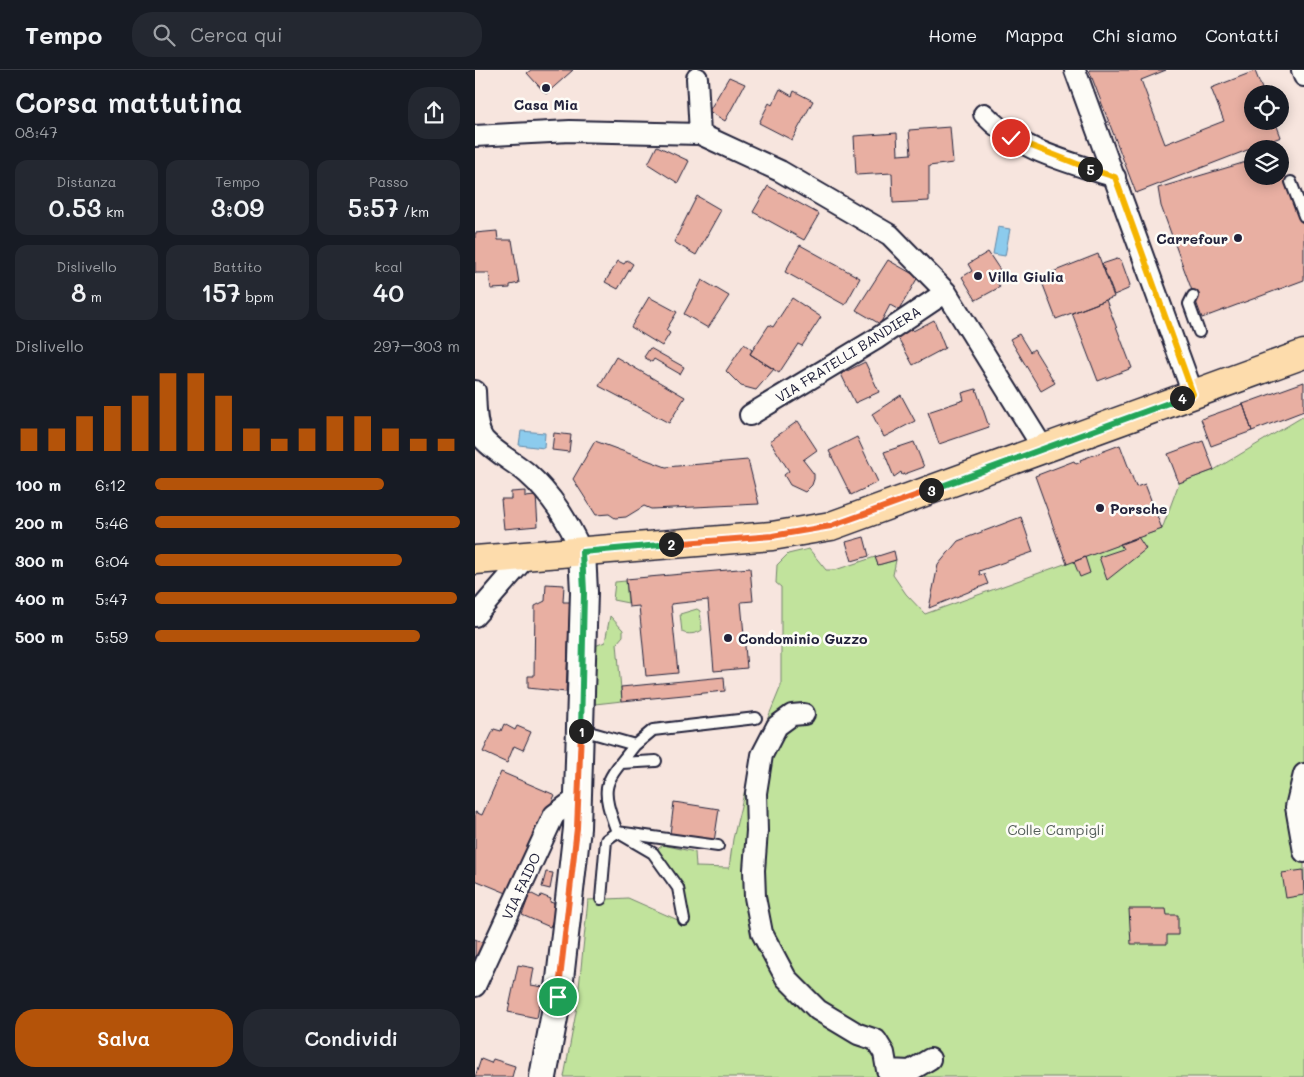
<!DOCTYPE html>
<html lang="it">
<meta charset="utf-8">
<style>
:root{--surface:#171b24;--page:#242831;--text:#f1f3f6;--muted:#9ea1a6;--line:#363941;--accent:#b45309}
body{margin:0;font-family:Mali,sans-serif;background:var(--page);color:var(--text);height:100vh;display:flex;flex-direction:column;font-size:19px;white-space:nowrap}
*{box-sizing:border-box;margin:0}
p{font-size:16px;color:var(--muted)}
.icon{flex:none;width:28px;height:28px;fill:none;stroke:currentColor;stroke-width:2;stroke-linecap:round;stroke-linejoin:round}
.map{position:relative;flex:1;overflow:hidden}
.sheet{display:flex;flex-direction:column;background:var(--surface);width:475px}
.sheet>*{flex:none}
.controls{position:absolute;left:769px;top:15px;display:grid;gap:10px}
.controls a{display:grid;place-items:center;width:45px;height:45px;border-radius:50%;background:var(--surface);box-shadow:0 2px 12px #0003;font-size:25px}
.pin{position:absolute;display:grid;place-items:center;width:42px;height:42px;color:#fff;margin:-21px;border:2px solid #fff;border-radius:50%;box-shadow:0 1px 5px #0007}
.km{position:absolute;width:25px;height:25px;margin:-12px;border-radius:50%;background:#222;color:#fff;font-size:14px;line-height:25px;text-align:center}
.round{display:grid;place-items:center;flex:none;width:52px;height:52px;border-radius:20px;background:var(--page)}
.summary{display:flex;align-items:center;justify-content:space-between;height:85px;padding:0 15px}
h1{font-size:28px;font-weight:600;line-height:38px}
.metrics{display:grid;grid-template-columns:repeat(3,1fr);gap:8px;height:85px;padding:5px 15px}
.metrics div{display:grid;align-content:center;border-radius:12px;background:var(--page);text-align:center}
.metrics b{font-size:25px;font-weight:600}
.metrics small{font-size:14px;font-weight:400}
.metrics p{font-size:14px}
.chart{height:140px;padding:10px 15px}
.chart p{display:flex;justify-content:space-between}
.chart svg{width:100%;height:90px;margin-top:5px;stroke:var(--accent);stroke-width:6}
.primary-button{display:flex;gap:10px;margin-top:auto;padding:10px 15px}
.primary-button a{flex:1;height:58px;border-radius:20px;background:var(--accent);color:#fff;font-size:20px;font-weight:600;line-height:58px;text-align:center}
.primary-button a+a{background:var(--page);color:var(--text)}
ul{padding:0 15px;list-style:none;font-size:16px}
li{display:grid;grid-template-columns:80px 60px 1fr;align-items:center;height:38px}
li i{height:12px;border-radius:6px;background:var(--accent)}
header{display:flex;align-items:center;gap:30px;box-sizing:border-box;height:70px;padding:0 25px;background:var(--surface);border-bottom:1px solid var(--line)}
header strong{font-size:24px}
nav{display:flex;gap:28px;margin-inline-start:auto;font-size:18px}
.search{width:350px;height:45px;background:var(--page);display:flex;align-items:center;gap:12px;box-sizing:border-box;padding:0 18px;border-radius:20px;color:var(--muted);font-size:19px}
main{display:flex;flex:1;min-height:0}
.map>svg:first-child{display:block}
.green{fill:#c1e39c;stroke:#72826c}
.water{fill:#8ccbed;stroke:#6287a6}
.building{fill:#e8afa2;stroke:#22223b}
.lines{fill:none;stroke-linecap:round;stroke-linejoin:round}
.service-casing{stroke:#22223b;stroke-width:14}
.minor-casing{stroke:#22223b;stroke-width:24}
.tertiary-casing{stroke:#22223b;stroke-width:30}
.primary-casing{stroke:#22223b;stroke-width:31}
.service{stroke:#fdfcf7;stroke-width:10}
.minor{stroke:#fdfcf7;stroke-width:20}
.tertiary{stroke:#fdfcf7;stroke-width:26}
.primary{stroke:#fddcac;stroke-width:28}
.split-1-casing{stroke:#fff;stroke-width:10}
.split-2-casing{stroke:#fff;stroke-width:10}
.split-3-casing{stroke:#fff;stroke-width:10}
.split-4-casing{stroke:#fff;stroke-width:10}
.split-5-casing{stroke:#fff;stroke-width:10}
.split-6-casing{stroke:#fff;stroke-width:10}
.split-1{stroke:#f0652b;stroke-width:6}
.split-2{stroke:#22a559;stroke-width:6}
.split-3{stroke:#f0652b;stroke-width:6}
.split-4{stroke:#22a559;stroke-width:6}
.split-5{stroke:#f5b400;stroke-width:6}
.split-6{stroke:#f5b400;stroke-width:6}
.poi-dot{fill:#22223b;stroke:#fdfcf7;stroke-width:2}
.labels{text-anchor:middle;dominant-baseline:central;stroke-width:5;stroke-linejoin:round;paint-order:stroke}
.poi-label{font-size:14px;font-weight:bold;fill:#22223b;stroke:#fdfcf7;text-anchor:start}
.street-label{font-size:14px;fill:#22223b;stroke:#fdfcf7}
.park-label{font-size:14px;fill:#525c58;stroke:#fdfcf7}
</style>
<header>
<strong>Tempo</strong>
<div class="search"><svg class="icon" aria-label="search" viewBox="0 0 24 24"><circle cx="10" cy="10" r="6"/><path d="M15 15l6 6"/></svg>Cerca qui</div>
<nav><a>Home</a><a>Mappa</a><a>Chi siamo</a><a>Contatti</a></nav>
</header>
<main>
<section class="sheet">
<div class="summary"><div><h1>Corsa mattutina</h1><p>08:47</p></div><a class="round"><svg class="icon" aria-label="share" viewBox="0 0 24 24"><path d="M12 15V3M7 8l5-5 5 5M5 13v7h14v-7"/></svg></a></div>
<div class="metrics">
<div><p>Distanza</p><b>0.53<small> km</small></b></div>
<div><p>Tempo</p><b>3:09</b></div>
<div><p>Passo</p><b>5:57<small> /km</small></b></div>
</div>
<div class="metrics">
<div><p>Dislivello</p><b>8<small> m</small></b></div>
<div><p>Battito</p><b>157<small> bpm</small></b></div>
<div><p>kcal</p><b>40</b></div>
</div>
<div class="chart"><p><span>Dislivello</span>297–303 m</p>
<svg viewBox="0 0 160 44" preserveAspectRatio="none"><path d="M5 44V33M15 44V33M25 44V27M35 44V22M45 44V17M55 44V6M65 44V6M75 44V17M85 44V33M95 44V38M105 44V33M115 44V27M125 44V27M135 44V33M145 44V38M155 44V38"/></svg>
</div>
<ul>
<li><b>100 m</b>6:12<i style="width:75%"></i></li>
<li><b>200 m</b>5:46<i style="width:100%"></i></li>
<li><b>300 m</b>6:04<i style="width:81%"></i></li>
<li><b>400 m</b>5:47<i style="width:99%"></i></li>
<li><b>500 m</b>5:59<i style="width:87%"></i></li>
</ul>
<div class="primary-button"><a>Salva</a><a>Condividi</a></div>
</section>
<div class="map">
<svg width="829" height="1007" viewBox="0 0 829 1007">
<rect width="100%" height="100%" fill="#f7e5de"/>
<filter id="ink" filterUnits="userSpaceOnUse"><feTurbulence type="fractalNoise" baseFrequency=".02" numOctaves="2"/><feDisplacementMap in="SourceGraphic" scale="10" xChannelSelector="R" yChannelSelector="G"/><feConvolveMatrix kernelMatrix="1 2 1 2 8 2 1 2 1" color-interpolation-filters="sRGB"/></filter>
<g filter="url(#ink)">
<!-- green -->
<path class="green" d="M829 346V1007H89L102 937 113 830 153 828 205 851 212 848 180 781 188 775 220 782 221 797 254 798 258 769 279 682 306 616V517L301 513 302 495 313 484 334 479 351 500H360L400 487 403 495 421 490 418 505 431 524 450 544 687 459 704 413 739 400Z
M151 511 153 533 138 530 140 512Z
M222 539 225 541 227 560C222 564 212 565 207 562L205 544Z
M135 546 148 560V566L142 573 147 631 120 634V576L130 572Z"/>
<!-- water -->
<path class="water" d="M523 157 535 159 530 186 518 184Z
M46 361 70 363 69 378 44 375Z"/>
<!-- building -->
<path class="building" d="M56 0H98L71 24 52 3Z
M614 0H691L666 10 690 74 749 51 736 18 780 1 789 24H778V51H800L806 67 661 123Z
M254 7 270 14 250 51 234 41Z
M305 19 317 26 319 21 338 31 317 70 284 53 294 33 297 35Z
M475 57 478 93 454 96V131L418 133 417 103 381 105 379 66 422 63 423 85 436 84 434 60Z
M182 76 214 91 203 113 173 94Z
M778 90V106H805V92L829 154V210L727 248 686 136 683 118Z
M293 116 344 144 329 170 278 142Z
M222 126 246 140 221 185 199 172Z
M22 161 23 170H37L44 213 35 215V218L16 219 14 203H0V163Z
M325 175 385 208 370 235 310 202Z
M513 182 525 200 517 205 525 217 501 230 487 207 497 201 493 194Z
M623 184 639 227 581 249 565 207Z
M642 189 646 190 655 215 653 219 639 225 627 194Z
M152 190 158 194 143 219 130 212 143 191 149 194Z
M413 190 443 207 424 240 415 235 405 254 381 240Z
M227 210 254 226 233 258 209 244Z
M174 227 202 242 191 260 195 263 187 276 156 257Z
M317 228 346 247 327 276 323 274 304 303 275 284 294 255 298 257Z
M631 230 657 298 623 311 597 243Z
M459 250 470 278 438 295 422 266 437 258 438 261Z
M544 264 555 282 559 279 580 313 566 321 535 269Z
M269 274 277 280 275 284 299 299 281 320 266 316 251 301Z
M175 278 209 297 205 304 179 289 177 292 169 287Z
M141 287 210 327 194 353 124 316Z
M390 292 404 322 380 333 366 304Z
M829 312V341L777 361 768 334Z
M501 319 514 357 464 374 453 342 489 330 487 323Z
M426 325 440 351 409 367 397 344Z
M768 334 777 361 736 376 726 349Z
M323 351 342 380 328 390 339 404V409L337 415 330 422 315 415 309 405 314 401 295 371Z
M79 363 96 365 94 382 77 380Z
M382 367 403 412 376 425 354 381Z
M120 371 191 397 273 390 284 434 176 439 169 436 151 447 140 448 134 444 121 445 98 409Z
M728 371 739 400 704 413 693 384Z
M439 372 449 397 427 405 426 402 419 407 409 382Z
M645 375 661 417 670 414 687 459 592 494 560 406 599 391 601 394 606 392 605 390Z
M50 421V427L61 426 63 456 29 459 26 429H36V422Z
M546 447 558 482 504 501 505 505 509 504 513 514 454 538 463 495 483 471Z
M389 467 394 486 377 491 371 472Z
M663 467 671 479 632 510 624 487 648 479 645 474Z
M419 481 421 490 403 495 400 487Z
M610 487 615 503 605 507 599 492Z
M275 498 278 531 266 532 272 598 239 601 233 530 196 534 203 603 171 606 164 536 154 537 151 509Z
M71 514 89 515 88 532H95L91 622 53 618V606H59L60 536 70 531Z
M249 607 250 621 147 631 146 617Z
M29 654 40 660 42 656 56 662 48 680 39 676 32 693 8 682 19 659 26 661Z
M26 702 80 725 34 824 0 810V742L7 745Z
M199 732 244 739 239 772 195 764Z
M828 800 829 825 811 828 807 803Z
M71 802 78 803 75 819 67 817Z
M55 823 65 828 66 825 76 829 75 832 84 835 75 857 47 845Z
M654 839H691L692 845H703V865H692V874H656Z
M0 869 16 877 8 892 1 889 0 892Z
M43 895 59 898 56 915 68 917 62 948 33 942Z
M6 989 16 993 18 989 40 996 37 1007H0Z"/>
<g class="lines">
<!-- service casing -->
<g class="service-casing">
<path id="service" d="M816 112 829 146
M718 226 714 234 724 262
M114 662 160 675 178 660 281 648
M160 675C129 714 124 714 142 762L243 776
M146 693 181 691
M126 829 131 770 142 762 178 783 203 818 209 850"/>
</g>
<!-- minor casing -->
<g class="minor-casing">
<path id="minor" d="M600 0 718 324
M827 0 829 6
M222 8 225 64
M509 44C542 80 594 92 640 107
M0 66 95 61 225 64 305 101 415 165 471 222 568 378
M0 321C1 336 0 358 9 370 21 383 39 392 52 403 78 426 93 452 107 482
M275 345 401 269 471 222
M0 546 51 487
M329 644 317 645 302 656 287 685 281 723 282 761 279 800 280 827 287 863 311 908 343 940 383 964 401 970 409 983 412 1000 435 1001 455 989
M829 704 821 737 829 782
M0 916 79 745 105 726"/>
</g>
<!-- tertiary casing -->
<g class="tertiary-casing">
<path id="tertiary" d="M68 1007 83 927 102 758 109 522 107 482"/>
</g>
<!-- primary casing -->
<g class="primary-casing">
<path id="primary" d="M0 490 297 466 356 456 829 284"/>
</g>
<!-- service -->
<use href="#service" class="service"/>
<!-- minor -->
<use href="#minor" class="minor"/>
<!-- tertiary -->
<use href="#tertiary" class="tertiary"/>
<!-- primary -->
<use href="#primary" class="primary"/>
</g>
</g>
<g class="lines" filter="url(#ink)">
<!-- split-1 casing -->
<g class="split-1-casing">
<path id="split-1" d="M83 927 102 758 106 661"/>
</g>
<!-- split-2 casing -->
<g class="split-2-casing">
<path id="split-2" d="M106 661 109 522 107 482 196 474"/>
</g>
<!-- split-3 casing -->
<g class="split-3-casing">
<path id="split-3" d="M196 474 297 466 356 456 456 420"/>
</g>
<!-- split-4 casing -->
<g class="split-4-casing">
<path id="split-4" d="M456 420 707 328"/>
</g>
<!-- split-5 casing -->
<g class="split-5-casing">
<path id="split-5" d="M615 99 640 107 718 324 707 328"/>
</g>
<!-- split-6 casing -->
<g class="split-6-casing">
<path id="split-6" d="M536 68 615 99"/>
</g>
<!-- split-1 -->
<use href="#split-1" class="split-1"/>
<!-- split-2 -->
<use href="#split-2" class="split-2"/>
<!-- split-3 -->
<use href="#split-3" class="split-3"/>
<!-- split-4 -->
<use href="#split-4" class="split-4"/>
<!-- split-5 -->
<use href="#split-5" class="split-5"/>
<!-- split-6 -->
<use href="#split-6" class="split-6"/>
</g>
<!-- markers -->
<g class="poi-dot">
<circle cx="71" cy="18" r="5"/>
<circle cx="763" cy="168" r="5"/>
<circle cx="503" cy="206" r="5"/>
<circle cx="625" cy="438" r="5"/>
<circle cx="253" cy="568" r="5"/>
</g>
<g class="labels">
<!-- poi labels -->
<g class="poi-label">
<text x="71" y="34" text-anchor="middle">Casa Mia</text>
<text x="753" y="168" text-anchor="end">Carrefour</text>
<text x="513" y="206">Villa Giulia</text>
<text x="635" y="438">Porsche</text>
<text x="263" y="568">Condominio Guzzo</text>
</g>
<!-- street labels -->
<g class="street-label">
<text transform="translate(373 284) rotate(-32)">VIA FRATELLI BANDIERA</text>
<text transform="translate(46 816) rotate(-65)">VIA FAIDO</text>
</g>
<!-- park labels -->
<g class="park-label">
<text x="581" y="759">Colle Campigli</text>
</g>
</g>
</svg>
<div class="controls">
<a><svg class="icon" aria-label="locate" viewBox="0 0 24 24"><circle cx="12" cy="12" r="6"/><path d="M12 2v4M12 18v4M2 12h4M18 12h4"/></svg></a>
<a><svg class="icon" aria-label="layers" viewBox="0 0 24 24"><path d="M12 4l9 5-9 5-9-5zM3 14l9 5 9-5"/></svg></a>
</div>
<div class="pin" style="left:83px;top:927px;background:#1e9e55"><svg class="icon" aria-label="arrive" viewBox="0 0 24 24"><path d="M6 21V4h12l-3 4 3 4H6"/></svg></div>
<div class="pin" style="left:536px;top:68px;background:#d93025"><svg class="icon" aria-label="check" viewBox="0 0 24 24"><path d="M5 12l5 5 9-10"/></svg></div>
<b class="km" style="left:106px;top:661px">1</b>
<b class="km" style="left:196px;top:474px">2</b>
<b class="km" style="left:456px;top:420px">3</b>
<b class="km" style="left:707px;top:328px">4</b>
<b class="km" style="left:615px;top:99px">5</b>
</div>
</main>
